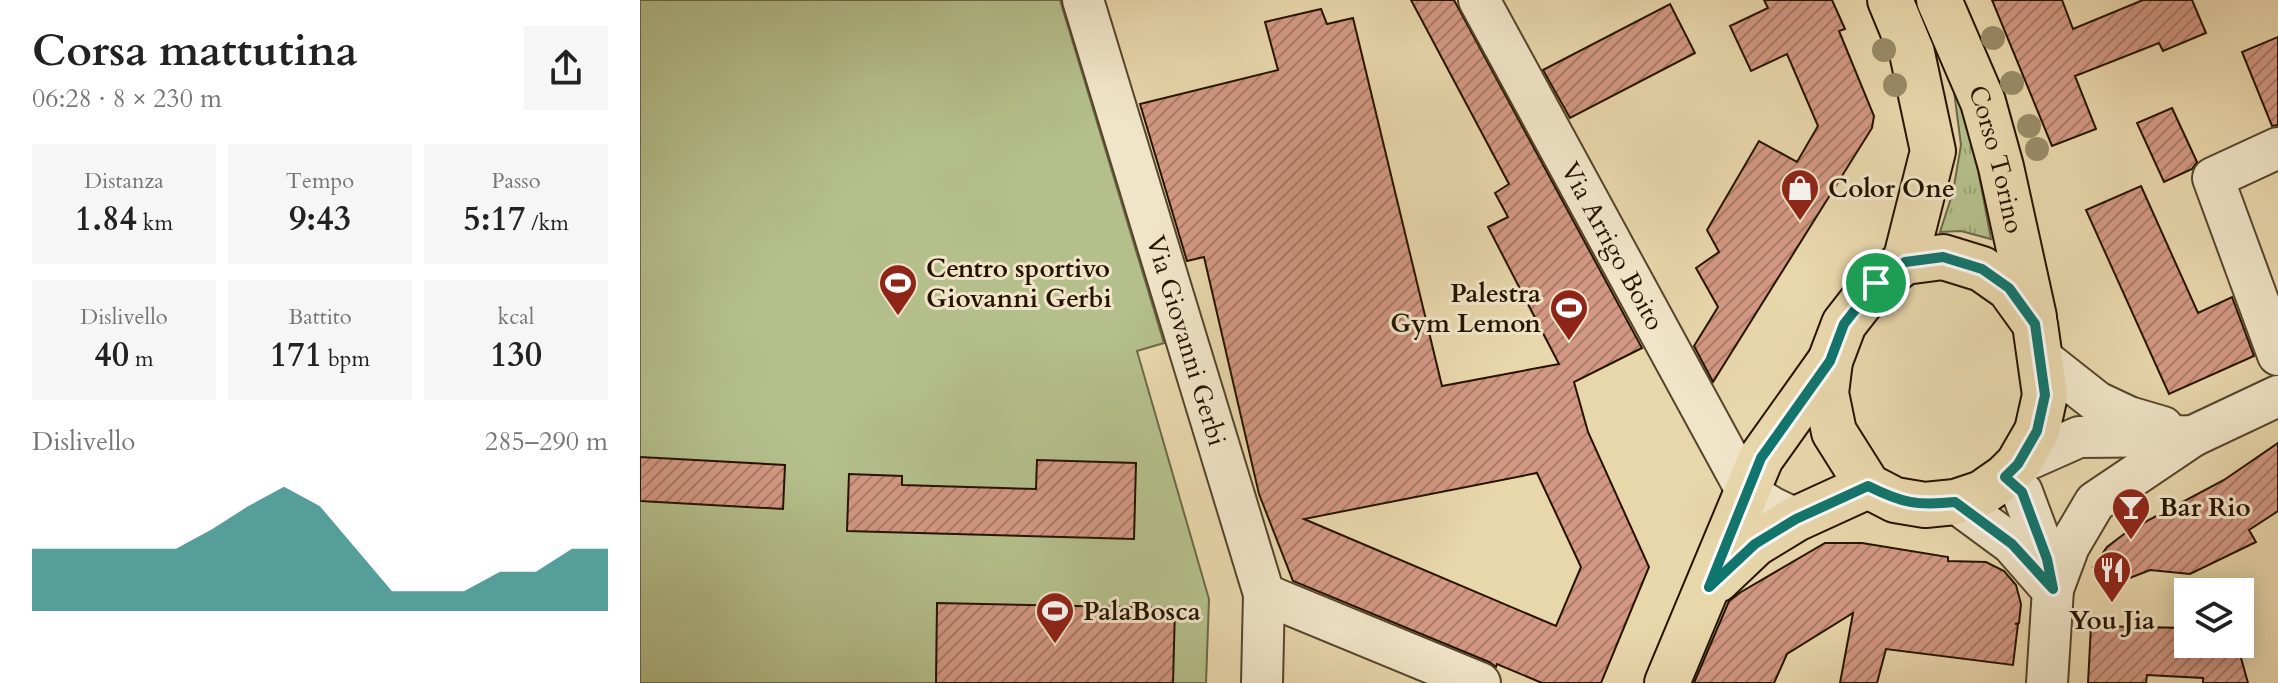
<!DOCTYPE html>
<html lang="it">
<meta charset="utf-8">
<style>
:root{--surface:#fff;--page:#f6f6f6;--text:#222;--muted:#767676;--accent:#0f766e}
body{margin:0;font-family:Cardo,serif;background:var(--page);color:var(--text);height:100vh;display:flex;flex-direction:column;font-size:30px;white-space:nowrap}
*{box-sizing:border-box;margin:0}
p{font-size:26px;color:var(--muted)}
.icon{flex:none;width:44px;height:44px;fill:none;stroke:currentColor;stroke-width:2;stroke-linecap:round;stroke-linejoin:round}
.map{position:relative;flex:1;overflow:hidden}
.details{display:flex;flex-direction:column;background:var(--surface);width:640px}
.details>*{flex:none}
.buttons{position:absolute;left:1534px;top:578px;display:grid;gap:16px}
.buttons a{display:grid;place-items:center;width:80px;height:80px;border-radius:0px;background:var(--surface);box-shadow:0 4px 20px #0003;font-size:40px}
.pin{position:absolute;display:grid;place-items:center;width:68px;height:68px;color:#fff;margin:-34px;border:4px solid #fff;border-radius:50%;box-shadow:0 2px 8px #0007}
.round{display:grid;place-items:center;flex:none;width:84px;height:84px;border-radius:0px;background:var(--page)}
.headline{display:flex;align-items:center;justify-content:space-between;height:136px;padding:0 32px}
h1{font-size:44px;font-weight:600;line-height:60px}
.metrics{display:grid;grid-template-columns:repeat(3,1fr);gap:12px;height:136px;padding:8px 32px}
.metrics div{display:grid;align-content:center;border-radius:0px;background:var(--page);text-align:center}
.metrics b{font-size:34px;font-weight:600}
.metrics small{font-size:22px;font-weight:400}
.metrics p{font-size:22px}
.chart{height:224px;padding:16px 32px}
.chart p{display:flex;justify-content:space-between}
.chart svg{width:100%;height:144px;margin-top:8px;fill:var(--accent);opacity:.7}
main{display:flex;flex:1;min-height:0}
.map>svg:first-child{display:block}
.grass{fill:url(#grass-tufts);stroke:#6c6946;stroke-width:2}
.pitch{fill:#b4bf8b;stroke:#6c6946;stroke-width:2}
.building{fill:url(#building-hatch);stroke:#251300;stroke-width:2;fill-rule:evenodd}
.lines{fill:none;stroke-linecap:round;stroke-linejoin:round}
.minor-casing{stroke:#56442b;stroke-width:44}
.major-casing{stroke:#251300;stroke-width:48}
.minor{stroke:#f1e5c9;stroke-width:40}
.major{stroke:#e9d7ac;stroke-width:44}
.tree{fill:#998c68}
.route-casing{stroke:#fff;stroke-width:16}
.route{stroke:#0f766e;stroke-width:10}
.labels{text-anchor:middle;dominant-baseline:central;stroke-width:6;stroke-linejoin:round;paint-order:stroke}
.street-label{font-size:26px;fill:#251300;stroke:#f1e5c9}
.poi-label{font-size:26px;font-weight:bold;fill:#251300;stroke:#f1e5c9;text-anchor:start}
</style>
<main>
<section class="details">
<div class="headline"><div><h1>Corsa mattutina</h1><p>06:28 · 8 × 230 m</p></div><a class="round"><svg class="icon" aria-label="share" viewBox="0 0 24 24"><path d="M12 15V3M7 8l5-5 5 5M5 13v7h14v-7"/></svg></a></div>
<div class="metrics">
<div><p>Distanza</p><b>1.84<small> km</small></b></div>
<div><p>Tempo</p><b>9:43</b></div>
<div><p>Passo</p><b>5:17<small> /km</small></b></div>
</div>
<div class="metrics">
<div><p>Dislivello</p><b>40<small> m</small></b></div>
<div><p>Battito</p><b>171<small> bpm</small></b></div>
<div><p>kcal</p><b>130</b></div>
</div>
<div class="chart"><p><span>Dislivello</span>285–290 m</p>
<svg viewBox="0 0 160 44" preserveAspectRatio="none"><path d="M0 44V25L10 25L20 25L30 25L40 25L50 19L60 12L70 6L80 12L90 25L100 38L110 38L120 38L130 32L140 32L150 25L160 25V44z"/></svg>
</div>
</section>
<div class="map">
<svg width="1638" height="683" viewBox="0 0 1638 683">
<defs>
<pattern id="grass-tufts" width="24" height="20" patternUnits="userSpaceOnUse" patternTransform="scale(2)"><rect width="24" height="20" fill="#b4bf8b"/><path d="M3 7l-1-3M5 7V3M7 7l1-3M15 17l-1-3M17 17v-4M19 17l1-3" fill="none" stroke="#9ba376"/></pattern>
<pattern id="building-hatch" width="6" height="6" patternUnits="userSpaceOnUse" patternTransform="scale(2)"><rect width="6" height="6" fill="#d39883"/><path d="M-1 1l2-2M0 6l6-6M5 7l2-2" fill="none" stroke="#ab7b69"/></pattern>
</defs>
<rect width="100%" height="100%" fill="#e9d7ac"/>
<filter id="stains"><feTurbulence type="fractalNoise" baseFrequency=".0025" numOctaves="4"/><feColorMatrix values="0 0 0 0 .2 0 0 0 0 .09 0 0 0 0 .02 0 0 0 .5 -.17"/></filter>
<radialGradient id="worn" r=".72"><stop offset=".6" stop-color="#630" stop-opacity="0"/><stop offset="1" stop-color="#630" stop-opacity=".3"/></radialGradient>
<!-- grass -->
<path class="grass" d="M1314 82 1336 159 1351 239 1321 231 1300 232 1313 192 1321 145 1314 91 1311 83Z"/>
<!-- pitch -->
<path class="pitch" d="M0 0H420L524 343 497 351 569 599 566 683H0Z"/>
<!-- building -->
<path class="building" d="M771 0H814L1002 348 934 382 948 432 1009 567 961 683H902L857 664 856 667 849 662 653 581 619 494 564 257 547 261 500 104 638 70 625 22 681 9 687 24 713 18 802 386 919 364 848 227 868 217 855 193 869 184ZM897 473 941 567 916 626 664 519Z
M1124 0H1192L1205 29 1199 31 1234 116 1232 128 1073 382 1054 346 1078 307 1056 268 1079 252 1067 230 1119 141 1157 162 1178 126 1147 54 1111 71 1090 26 1128 8Z
M1352 0H1422L1433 29 1503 0H1552L1566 33 1523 51 1519 43 1435 76 1456 129 1412 146Z
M1030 4 1055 53 930 118 903 70Z
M1638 37V125L1632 126 1602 52Z
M1532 108 1557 162 1552 169 1524 182 1497 123Z
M1501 186 1558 313 1592 297 1614 356 1529 394 1446 210Z
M1638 443V511L1609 530 1616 542 1550 574 1510 570 1472 585 1453 567 1467 547 1488 531 1584 480Z
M0 457 145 465 143 509 0 501Z
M397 460 496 463 494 539 207 531 209 474 262 476V485L396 489Z
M1185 543H1222L1308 557V561L1346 562 1364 571 1376 585 1381 604 1379 623 1375 624H1378L1373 665 1246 649 1237 683H1200L1213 613 1147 654 1134 683H1054L1089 601 1101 592Z
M297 603 535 608 533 683H296Z
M1451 626 1548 628V644H1600V629H1602L1601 658 1608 683H1563V678L1507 675 1506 683H1448Z"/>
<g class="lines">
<!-- minor casing -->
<g class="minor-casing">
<g id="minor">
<path id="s1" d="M443 0 624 594 622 683"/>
<path id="s2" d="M839 0 1107 492 1131 507 1156 519"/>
<path d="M1638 148 1573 178 1638 355"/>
<path d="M1400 357 1457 402 1489 417 1523 427"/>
<path d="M1378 464 1439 437 1553 436 1638 396"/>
<path d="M1365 477 1382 492 1407 559 1413 589 1407 683"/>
<path d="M1315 502 1372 544 1407 584"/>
<path d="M1413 589 1429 546 1455 502 1553 436"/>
<path d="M624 594 840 683"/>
</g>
</g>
<!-- major casing -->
<g class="major-casing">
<g id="major">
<path d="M1250 0 1272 53 1293 151 1265 262"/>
<path id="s3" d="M1299 0 1343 102 1361 167 1394 317"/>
<path d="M1303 257 1342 269 1369 288 1395 324 1405 395 1397 431 1378 464 1365 477 1342 493 1315 502 1285 505 1255 500 1228 486 1194 432 1186 393 1190 361 1204 324 1236 283 1265 262Z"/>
<path d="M1077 580 1115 544 1156 519 1228 486"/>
<path d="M1027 683 1121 458 1190 361"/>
</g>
</g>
<!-- minor -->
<use href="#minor" class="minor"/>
<!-- major -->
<use href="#major" class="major"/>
</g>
<!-- trees -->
<g class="tree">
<circle cx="1353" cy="38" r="12"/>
<circle cx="1244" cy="50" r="12"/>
<circle cx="1372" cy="83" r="12"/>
<circle cx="1255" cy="85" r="12"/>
<circle cx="1389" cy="126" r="12"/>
<circle cx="1397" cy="149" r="12"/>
</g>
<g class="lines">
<!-- route casing -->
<g class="route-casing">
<path id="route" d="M1303 257 1342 269 1369 288 1395 324 1405 395 1397 431 1378 464 1365 477 1382 492 1407 559 1413 589 1372 544 1315 502C1277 506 1262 503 1228 486L1156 519 1115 544 1069 587 1121 458 1190 361 1204 324 1236 283 1265 262Z"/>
</g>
<!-- route -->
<use href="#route" class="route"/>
</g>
<!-- icons -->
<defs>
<g id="shop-pin" transform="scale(2)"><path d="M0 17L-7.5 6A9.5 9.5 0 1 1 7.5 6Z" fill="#8f2418" stroke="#f1e5c9"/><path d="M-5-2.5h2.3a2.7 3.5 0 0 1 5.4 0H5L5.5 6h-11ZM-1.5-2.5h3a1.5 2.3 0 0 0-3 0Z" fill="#fff"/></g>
<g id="stadium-pin" transform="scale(2)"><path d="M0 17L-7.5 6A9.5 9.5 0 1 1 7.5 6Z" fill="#8f2418" stroke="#f1e5c9"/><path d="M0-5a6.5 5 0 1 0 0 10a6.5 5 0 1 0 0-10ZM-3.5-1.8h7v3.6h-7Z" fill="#fff"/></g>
<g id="bar-pin" transform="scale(2)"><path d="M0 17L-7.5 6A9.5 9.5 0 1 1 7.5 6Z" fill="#8f2418" stroke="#f1e5c9"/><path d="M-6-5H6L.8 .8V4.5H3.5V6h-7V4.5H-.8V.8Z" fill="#fff"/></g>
<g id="restaurant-pin" transform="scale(2)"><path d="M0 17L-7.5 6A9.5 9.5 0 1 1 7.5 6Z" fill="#8f2418" stroke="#f1e5c9"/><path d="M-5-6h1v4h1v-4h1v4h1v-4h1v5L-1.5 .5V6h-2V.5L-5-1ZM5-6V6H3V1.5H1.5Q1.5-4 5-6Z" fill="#fff"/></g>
</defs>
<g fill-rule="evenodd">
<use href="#shop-pin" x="1160" y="188"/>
<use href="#stadium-pin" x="258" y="283"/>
<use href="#stadium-pin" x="929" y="308"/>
<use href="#bar-pin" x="1491" y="507"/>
<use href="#restaurant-pin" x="1472" y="570"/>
<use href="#stadium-pin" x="415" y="611"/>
</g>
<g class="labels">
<!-- street labels -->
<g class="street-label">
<text stroke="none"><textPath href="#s3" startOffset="170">Corso Torino</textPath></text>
<text stroke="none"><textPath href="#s2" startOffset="280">Via Arrigo Boito</textPath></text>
<text stroke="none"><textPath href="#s1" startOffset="356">Via Giovanni Gerbi</textPath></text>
</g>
<!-- poi labels -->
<g class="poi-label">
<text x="1188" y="188">Color One</text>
<text x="286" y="268">Centro sportivo<tspan x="286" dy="30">Giovanni Gerbi</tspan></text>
<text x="901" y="293" text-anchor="end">Palestra<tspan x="901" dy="30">Gym Lemon</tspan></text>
<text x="1519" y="507">Bar Rio</text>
<text x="443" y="611">PalaBosca</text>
<text x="1472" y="620" text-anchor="middle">You Jia</text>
</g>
</g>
<rect width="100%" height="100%" filter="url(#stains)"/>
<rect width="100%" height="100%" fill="url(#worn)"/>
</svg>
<div class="buttons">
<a><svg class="icon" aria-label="layers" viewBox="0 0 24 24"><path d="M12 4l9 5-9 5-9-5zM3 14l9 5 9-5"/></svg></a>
</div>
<div class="pin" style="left:1236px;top:283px;background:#1e9e55"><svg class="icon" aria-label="arrive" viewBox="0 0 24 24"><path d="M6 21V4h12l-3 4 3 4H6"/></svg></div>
</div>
</main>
